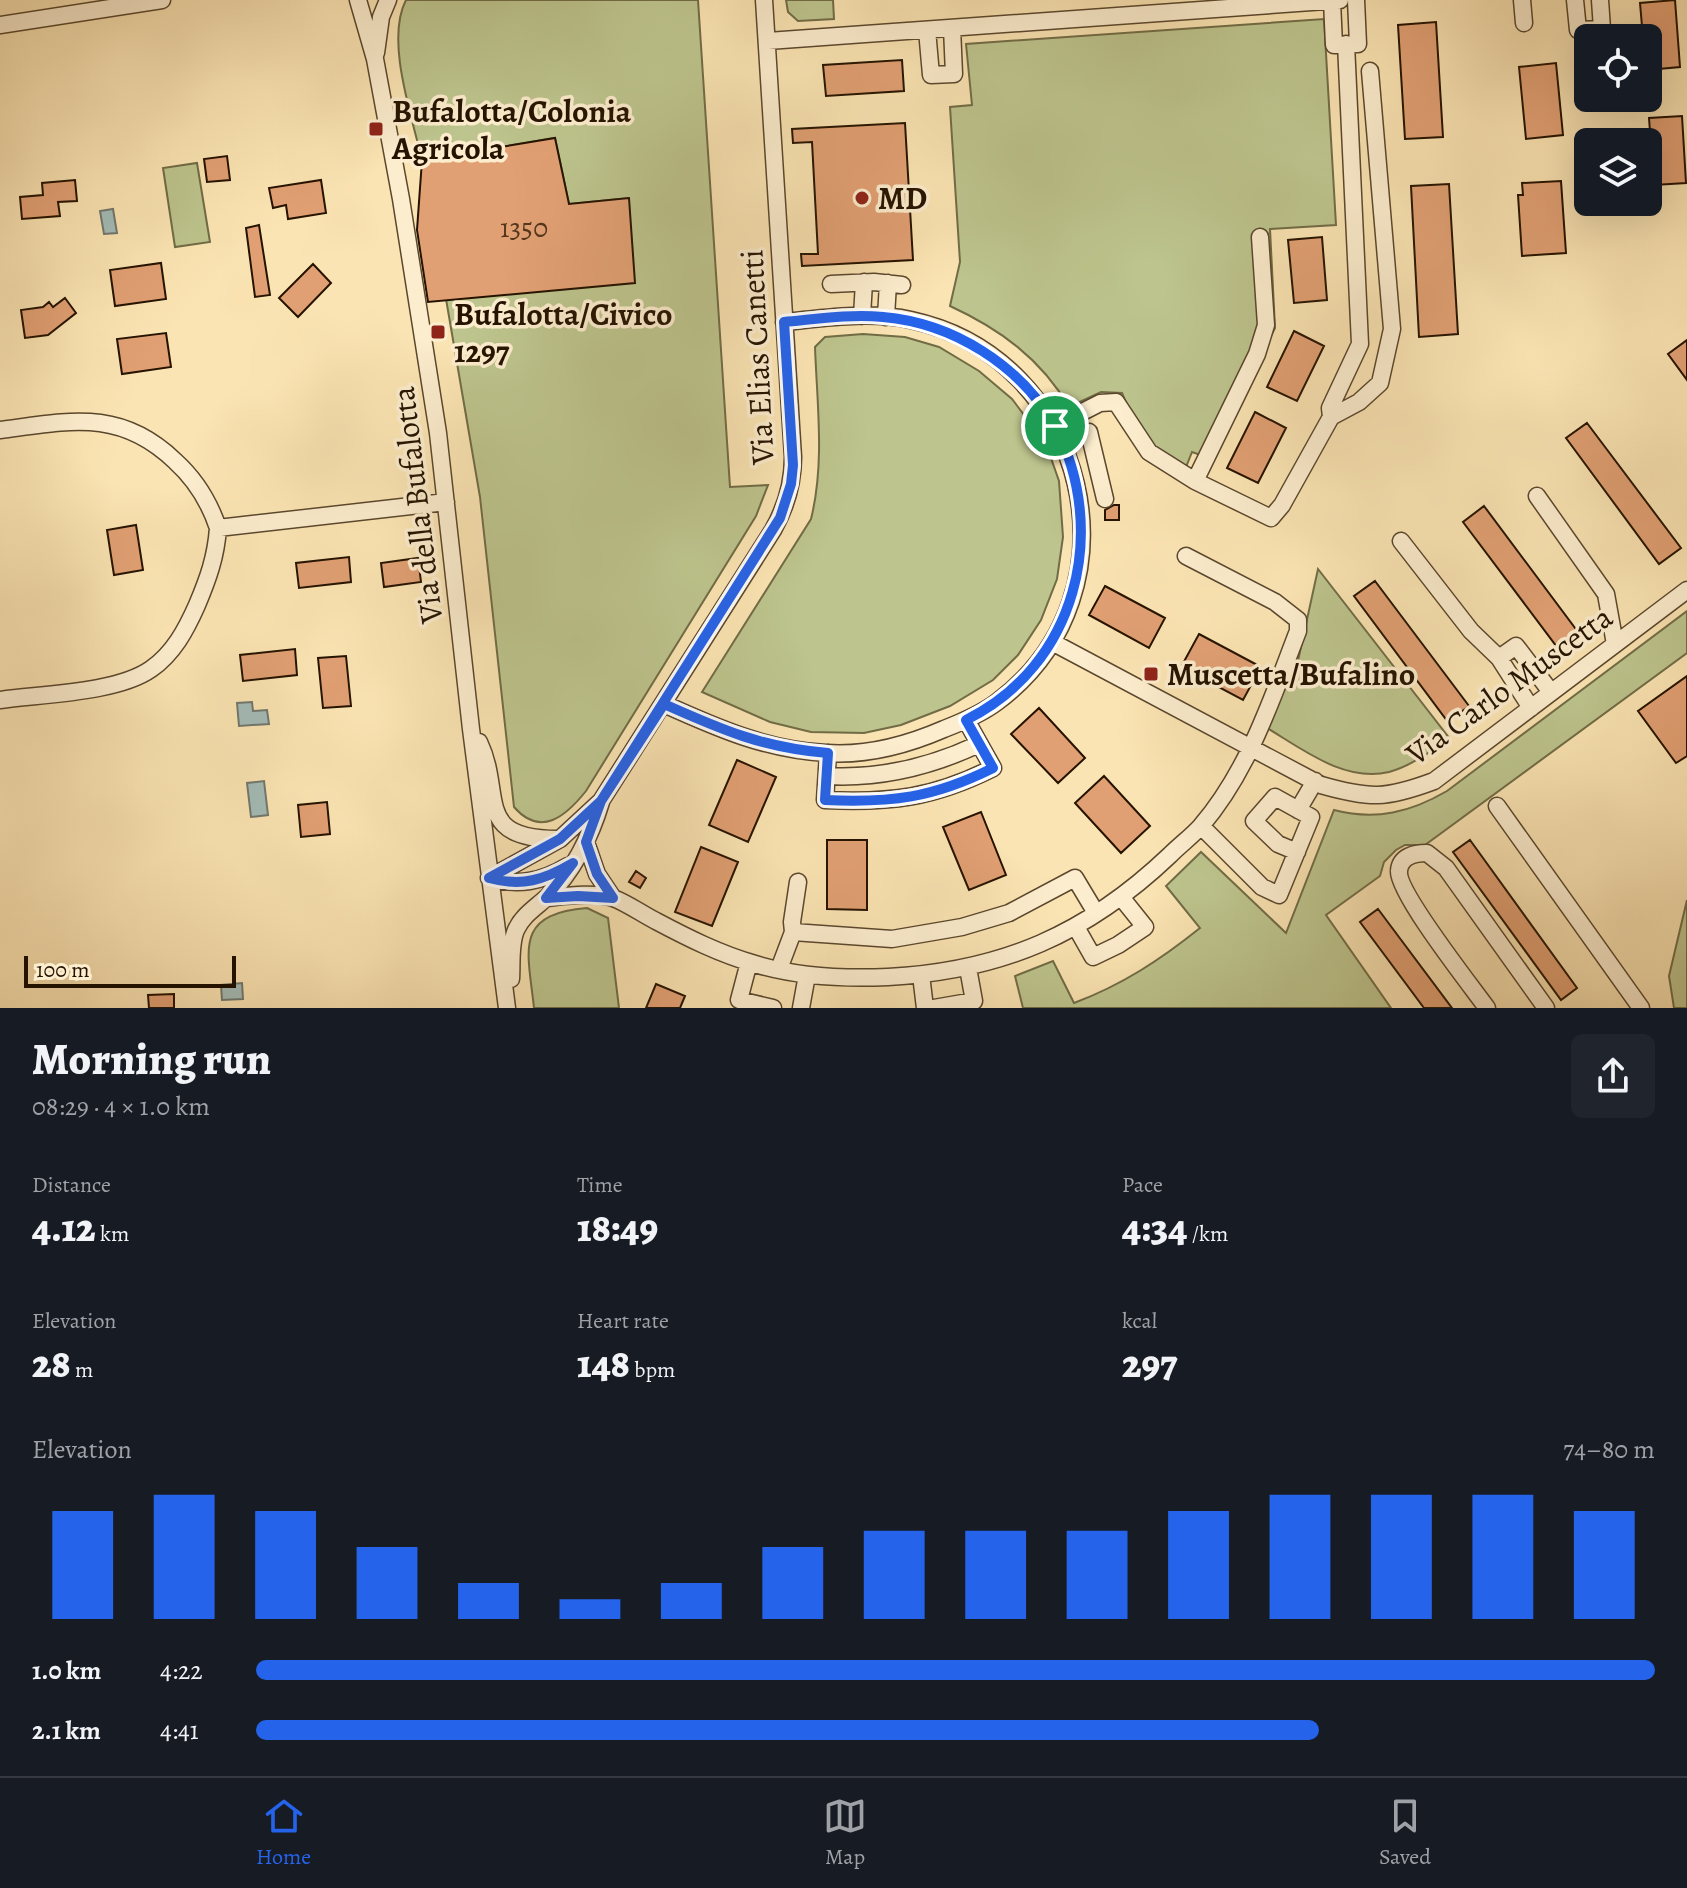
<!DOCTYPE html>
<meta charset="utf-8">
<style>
:root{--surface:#171b24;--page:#20242c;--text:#f1f3f6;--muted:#9ea1a6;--line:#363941;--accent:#2563eb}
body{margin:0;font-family:Alegreya,serif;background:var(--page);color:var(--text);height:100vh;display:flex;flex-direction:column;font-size:30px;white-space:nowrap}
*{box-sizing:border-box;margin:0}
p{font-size:26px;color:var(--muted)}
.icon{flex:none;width:44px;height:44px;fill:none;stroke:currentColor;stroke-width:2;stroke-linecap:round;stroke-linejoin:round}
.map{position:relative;height:1008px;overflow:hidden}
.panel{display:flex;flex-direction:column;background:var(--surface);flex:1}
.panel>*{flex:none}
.fabs{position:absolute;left:1574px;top:24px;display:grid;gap:16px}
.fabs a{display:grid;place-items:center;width:88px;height:88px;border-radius:12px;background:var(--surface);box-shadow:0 8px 32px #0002;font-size:40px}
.scale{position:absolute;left:24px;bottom:20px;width:212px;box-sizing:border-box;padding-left:8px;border:4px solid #251300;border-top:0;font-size:22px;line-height:28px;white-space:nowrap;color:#251300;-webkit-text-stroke:6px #fcedce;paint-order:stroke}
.pin{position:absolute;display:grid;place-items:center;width:68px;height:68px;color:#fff;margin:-34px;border:4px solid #fff;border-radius:50%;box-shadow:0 2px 8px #0007}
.round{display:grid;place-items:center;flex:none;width:84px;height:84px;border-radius:12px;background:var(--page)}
.summary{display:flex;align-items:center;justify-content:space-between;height:136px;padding:0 32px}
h1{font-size:44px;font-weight:800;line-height:60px}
.metrics{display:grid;grid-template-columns:repeat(3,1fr);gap:12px;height:136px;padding:8px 32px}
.metrics div{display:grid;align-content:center}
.metrics b{font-size:40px;font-weight:800}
.metrics small{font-size:22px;font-weight:400}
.metrics p{font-size:22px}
.chart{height:224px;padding:16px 32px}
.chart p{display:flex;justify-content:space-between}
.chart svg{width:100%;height:144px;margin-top:8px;stroke:var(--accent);stroke-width:6}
ul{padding:0 32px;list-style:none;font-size:26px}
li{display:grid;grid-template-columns:128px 96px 1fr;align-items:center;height:60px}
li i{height:20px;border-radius:10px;background:var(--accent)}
.dock{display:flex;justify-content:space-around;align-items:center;height:112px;border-top:2px solid var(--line);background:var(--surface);font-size:22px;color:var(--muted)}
.dock a{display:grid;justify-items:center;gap:4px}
.dock .on{color:var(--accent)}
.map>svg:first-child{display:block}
.green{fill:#bdc48d;stroke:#716c46;stroke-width:2}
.water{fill:#a3bcb7;stroke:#71786e;stroke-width:2}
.building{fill:#e1a073;stroke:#251300;stroke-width:2}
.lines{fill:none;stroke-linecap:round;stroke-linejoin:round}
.minor-casing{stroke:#5a472d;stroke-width:19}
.minor{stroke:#fcedce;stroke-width:16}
.route-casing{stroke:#fff;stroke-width:16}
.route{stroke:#2563eb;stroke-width:10}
.poi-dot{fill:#8f2418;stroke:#fcedce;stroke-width:3}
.labels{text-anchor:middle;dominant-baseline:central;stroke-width:7;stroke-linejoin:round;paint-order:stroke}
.number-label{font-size:28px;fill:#54361d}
.poi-label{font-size:32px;font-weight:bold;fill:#251300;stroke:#fcedce;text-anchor:start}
.street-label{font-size:32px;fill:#251300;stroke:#fcedce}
</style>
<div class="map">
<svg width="1687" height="1008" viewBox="0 0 1687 1008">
<rect width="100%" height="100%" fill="#fbe4b3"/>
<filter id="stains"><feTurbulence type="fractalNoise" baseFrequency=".0025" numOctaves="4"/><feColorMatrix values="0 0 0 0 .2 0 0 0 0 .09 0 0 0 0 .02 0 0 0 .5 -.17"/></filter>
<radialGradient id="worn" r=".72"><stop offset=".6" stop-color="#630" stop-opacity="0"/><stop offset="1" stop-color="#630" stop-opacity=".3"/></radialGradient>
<!-- green -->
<path class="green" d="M406 0H698L730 487 768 485 756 516 586 791C566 816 541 838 514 807L480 497 446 299 629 198 569 204 555 138 422 160C412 116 385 40 406 0Z
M786 0H833L834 19 798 21 788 12Z
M1324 19 1336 225 1270 229 1275 328 1209 458 1192 452 1184 472 1146 448 1122 393 1101 392 1069 407C1041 359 1000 329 950 306L960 262 950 107 972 105 966 44Z
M197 163 210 242 175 247 163 168Z
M863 334 905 337 939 347 979 371 1012 399 1046 444 1059 481 1063 537 1057 579 1041 620 1018 655 993 680 950 706 901 725 864 733 811 732 770 722 702 692 811 519C825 463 817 404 815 347L825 337Z
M1318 569 1450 739C1431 751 1411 766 1389 772 1343 783 1300 747 1262 725L1298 661Z
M1687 611V653L1425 845H1405L1396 850 1384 862 1380 876 1326 915 1391 1008H1023L1015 976 1053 961 1074 1003C1122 985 1160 960 1200 928L1166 886 1201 852 1286 933 1334 810C1376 821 1411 812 1447 791Z
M1687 900V1008H1674L1669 976Z
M587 908 608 918 619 1008H534C528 951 513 914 587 908Z"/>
<!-- water -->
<path class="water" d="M113 209 117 233 104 234 100 211Z
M252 702 253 711 267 710 269 724 239 726 237 703Z
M264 781 268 815 251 817 247 783Z
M242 983 243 999 222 1000 221 985Z"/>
<!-- building -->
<path class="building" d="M1675 0 1680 67 1648 70V38H1643L1640 3Z
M1436 22 1443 137 1405 139 1398 25Z
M902 60 904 91 826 96 823 65Z
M1556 63 1563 135 1526 139 1519 67Z
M1682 116 1686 183 1654 185 1649 118Z
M905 123 913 260 802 266 801 254H818L812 142 793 143 792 129Z
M555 138 569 204 629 198 635 283 428 302 417 230 422 160Z
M227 156 230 180 207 182 204 159Z
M75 180 77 201 58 202 60 216 22 219 20 197 43 195 42 183Z
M321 180 326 213 288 219 286 205 273 208 269 188Z
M1561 181 1566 253 1522 256 1518 195H1523L1522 183Z
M1449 184 1458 334 1419 337 1411 186Z
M259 225 270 295 255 297 246 228Z
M1322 237 1327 300 1294 303 1288 240Z
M161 263 166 299 115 306 110 270Z
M313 264 331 283 298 317 279 298Z
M65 298 76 313 48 335 25 338 21 310 43 307 49 302 53 307Z
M1294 331 1324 346 1297 401 1267 387Z
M166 333 171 367 122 374 117 339Z
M1687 340V380L1668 354Z
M1255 412 1286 428 1258 483 1227 468Z
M1587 423 1681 548 1659 564 1566 438Z
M1114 505H1119V520H1105V510Z
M1484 506 1578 632 1557 647 1463 522Z
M136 525 143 570 114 575 107 530Z
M349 557 351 582 299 588 296 563Z
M418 558 421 582 384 587 381 563Z
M1375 581 1469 706 1448 722 1354 596Z
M1105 586 1165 618 1149 648 1089 615Z
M1199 634 1261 667 1243 700 1181 667Z
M295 649 297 675 243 681 240 655Z
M346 656 351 706 323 708 318 658Z
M1687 676V756L1676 763 1638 711Z
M1039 708 1085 758 1058 783 1011 734Z
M737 760 776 777 748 842 709 825Z
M1104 776 1150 826 1121 853 1075 803Z
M327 802 330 834 301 837 298 805Z
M981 812 1006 875 969 890 943 827Z
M827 840H867V910L827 909Z
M1470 840 1577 988 1561 1000 1453 852Z
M701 847 738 862 712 926 675 912Z
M636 871 646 878 640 888 629 882Z
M1378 909 1452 1008H1424L1360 922Z
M656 984 685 996 680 1008H646Z
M174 994V1008H149L148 995Z"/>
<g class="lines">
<!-- minor casing -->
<g class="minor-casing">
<path id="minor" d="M358 0 375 59 401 199 438 433 471 729 507 1008
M1522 0 1524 23
M1575 0 1578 30 1602 29 1600 0
M1332 1 1334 45 1358 44 1356 0
M0 25 162 0
M927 30 931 75 954 74 952 28
M768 41 1340 0
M376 53 381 17 388 0
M831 284 874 282 902 285
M862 316 864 282
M886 317 888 283
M1331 417 1359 402 1380 383 1392 329 1370 71
M1055 426 1100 403 1116 402 1149 452 1195 481 1271 518 1282 505 1331 417 1330 408 1360 344 1346 44
M0 430C69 421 120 408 175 461 196 480 209 501 218 528L446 502
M1089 432 1105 499
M1195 481 1257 354 1266 325 1260 237
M1537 496 1606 594 1615 644
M1401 541 1471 631 1499 658
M1052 642 1321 785C1370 799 1386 799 1434 781L1687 590
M0 700C42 694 117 693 151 669 173 654 186 630 197 605 208 579 216 557 218 528
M664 704C717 728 767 750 826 753 866 756 907 745 944 729 962 722 981 714 997 702 1145 592 1088 358 911 320 869 311 826 318 784 322
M1531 708 1499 658 1516 646 1551 692
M479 742C504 794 472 839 558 839
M828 753 825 800C891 803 933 798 993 768L966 720
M827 776C881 779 930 767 979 744
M1497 806 1641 1008
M1298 810 1315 781
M1201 826 1262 887 1279 895 1311 817 1275 797 1254 821 1278 844 1297 852
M586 842 597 874 613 898
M489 878 560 839 601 801 773 530C786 507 793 484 793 457L764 0
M489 878C519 886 541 882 568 866
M546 898C566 896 593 892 613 898 627 903 642 914 656 921 688 938 720 954 755 964 798 977 843 979 888 977 1002 971 1087 934 1170 855 1180 845 1192 836 1201 826 1249 770 1272 698 1298 631V620L1275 602 1186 556
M1076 927 1093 957 1118 945 1145 927 1121 897
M793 932 892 939 962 927 1009 913 1075 878 1096 913
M749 962 739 1000 773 1008
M779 969 793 932 792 922 798 882
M921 975 925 1008
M511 979C512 963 510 944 516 930 522 916 535 908 546 898 572 874 591 836 601 802
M801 1008 807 975
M934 1008 974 1001 968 968
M1487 1008C1471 986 1397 892 1399 871 1400 856 1415 853 1427 853L1446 868 1546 1008"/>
</g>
<!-- minor -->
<use href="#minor" class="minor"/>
</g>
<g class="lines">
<!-- route casing -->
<g class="route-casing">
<path id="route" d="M1055 426C1020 365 953 323 883 317 850 314 817 319 784 322L793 465 791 484 780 518 601 801 560 839 489 878C522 887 544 880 573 863L546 898 578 896 613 898 597 874 586 842 601 801 664 704C722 730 764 748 828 753L825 800C891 803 933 798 993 768L966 720C1076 666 1110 532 1055 426"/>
</g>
<!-- route -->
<use href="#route" class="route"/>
</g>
<!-- markers -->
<g class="poi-dot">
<rect x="368" y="121" width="16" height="16" rx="4"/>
<circle cx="862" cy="198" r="8"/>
<rect x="430" y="324" width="16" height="16" rx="4"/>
<rect x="1143" y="666" width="16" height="16" rx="4"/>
</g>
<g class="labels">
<!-- number labels -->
<g class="number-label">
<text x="524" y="228">1350</text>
</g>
<!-- poi labels -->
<g class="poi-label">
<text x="392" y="111">Bufalotta/Colonia<tspan x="392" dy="37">Agricola</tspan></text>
<text x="878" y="198">MD</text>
<text x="454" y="314">Bufalotta/Civico<tspan x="454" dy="37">1297</tspan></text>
<text x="1167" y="674">Muscetta/Bufalino</text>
</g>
<!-- street labels -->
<g class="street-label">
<text transform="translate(757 357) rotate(-93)">Via Elias Canetti</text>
<text transform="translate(417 505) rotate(-97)">Via della Bufalotta</text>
<text transform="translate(1509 685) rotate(-36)">Via Carlo Muscetta</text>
</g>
</g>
<rect width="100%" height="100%" filter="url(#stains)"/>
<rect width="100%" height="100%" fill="url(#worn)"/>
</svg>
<div class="fabs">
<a><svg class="icon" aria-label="locate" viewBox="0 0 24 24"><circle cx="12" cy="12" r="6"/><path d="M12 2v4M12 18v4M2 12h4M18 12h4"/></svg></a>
<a><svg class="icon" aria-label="layers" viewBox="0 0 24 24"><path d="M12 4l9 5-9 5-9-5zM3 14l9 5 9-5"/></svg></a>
</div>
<div class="scale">100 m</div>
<div class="pin" style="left:1055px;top:426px;background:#1e9e55"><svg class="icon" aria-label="arrive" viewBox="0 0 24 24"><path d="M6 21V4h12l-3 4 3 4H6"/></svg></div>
</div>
<section class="panel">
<div class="summary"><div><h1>Morning run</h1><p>08:29 · 4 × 1.0 km</p></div><a class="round"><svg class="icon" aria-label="share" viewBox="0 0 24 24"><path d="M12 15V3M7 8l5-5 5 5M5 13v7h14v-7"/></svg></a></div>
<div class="metrics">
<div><p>Distance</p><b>4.12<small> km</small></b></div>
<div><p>Time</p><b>18:49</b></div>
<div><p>Pace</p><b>4:34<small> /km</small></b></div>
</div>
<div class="metrics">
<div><p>Elevation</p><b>28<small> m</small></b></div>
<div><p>Heart rate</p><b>148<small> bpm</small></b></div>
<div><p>kcal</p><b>297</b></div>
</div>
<div class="chart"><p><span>Elevation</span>74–80 m</p>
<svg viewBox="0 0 160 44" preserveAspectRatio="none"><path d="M5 44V11M15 44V6M25 44V11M35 44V22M45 44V33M55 44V38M65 44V33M75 44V22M85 44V17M95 44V17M105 44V17M115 44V11M125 44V6M135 44V6M145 44V6M155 44V11"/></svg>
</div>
<ul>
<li><b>1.0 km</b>4:22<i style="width:100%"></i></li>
<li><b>2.1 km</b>4:41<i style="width:76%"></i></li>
</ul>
</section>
<nav class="dock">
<a class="on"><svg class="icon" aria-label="home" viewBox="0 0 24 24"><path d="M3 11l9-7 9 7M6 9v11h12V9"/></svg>Home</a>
<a><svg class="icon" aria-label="map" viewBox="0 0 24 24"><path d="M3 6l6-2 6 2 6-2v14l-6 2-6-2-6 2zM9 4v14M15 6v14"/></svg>Map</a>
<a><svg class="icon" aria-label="saved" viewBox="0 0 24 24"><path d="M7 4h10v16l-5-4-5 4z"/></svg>Saved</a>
</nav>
